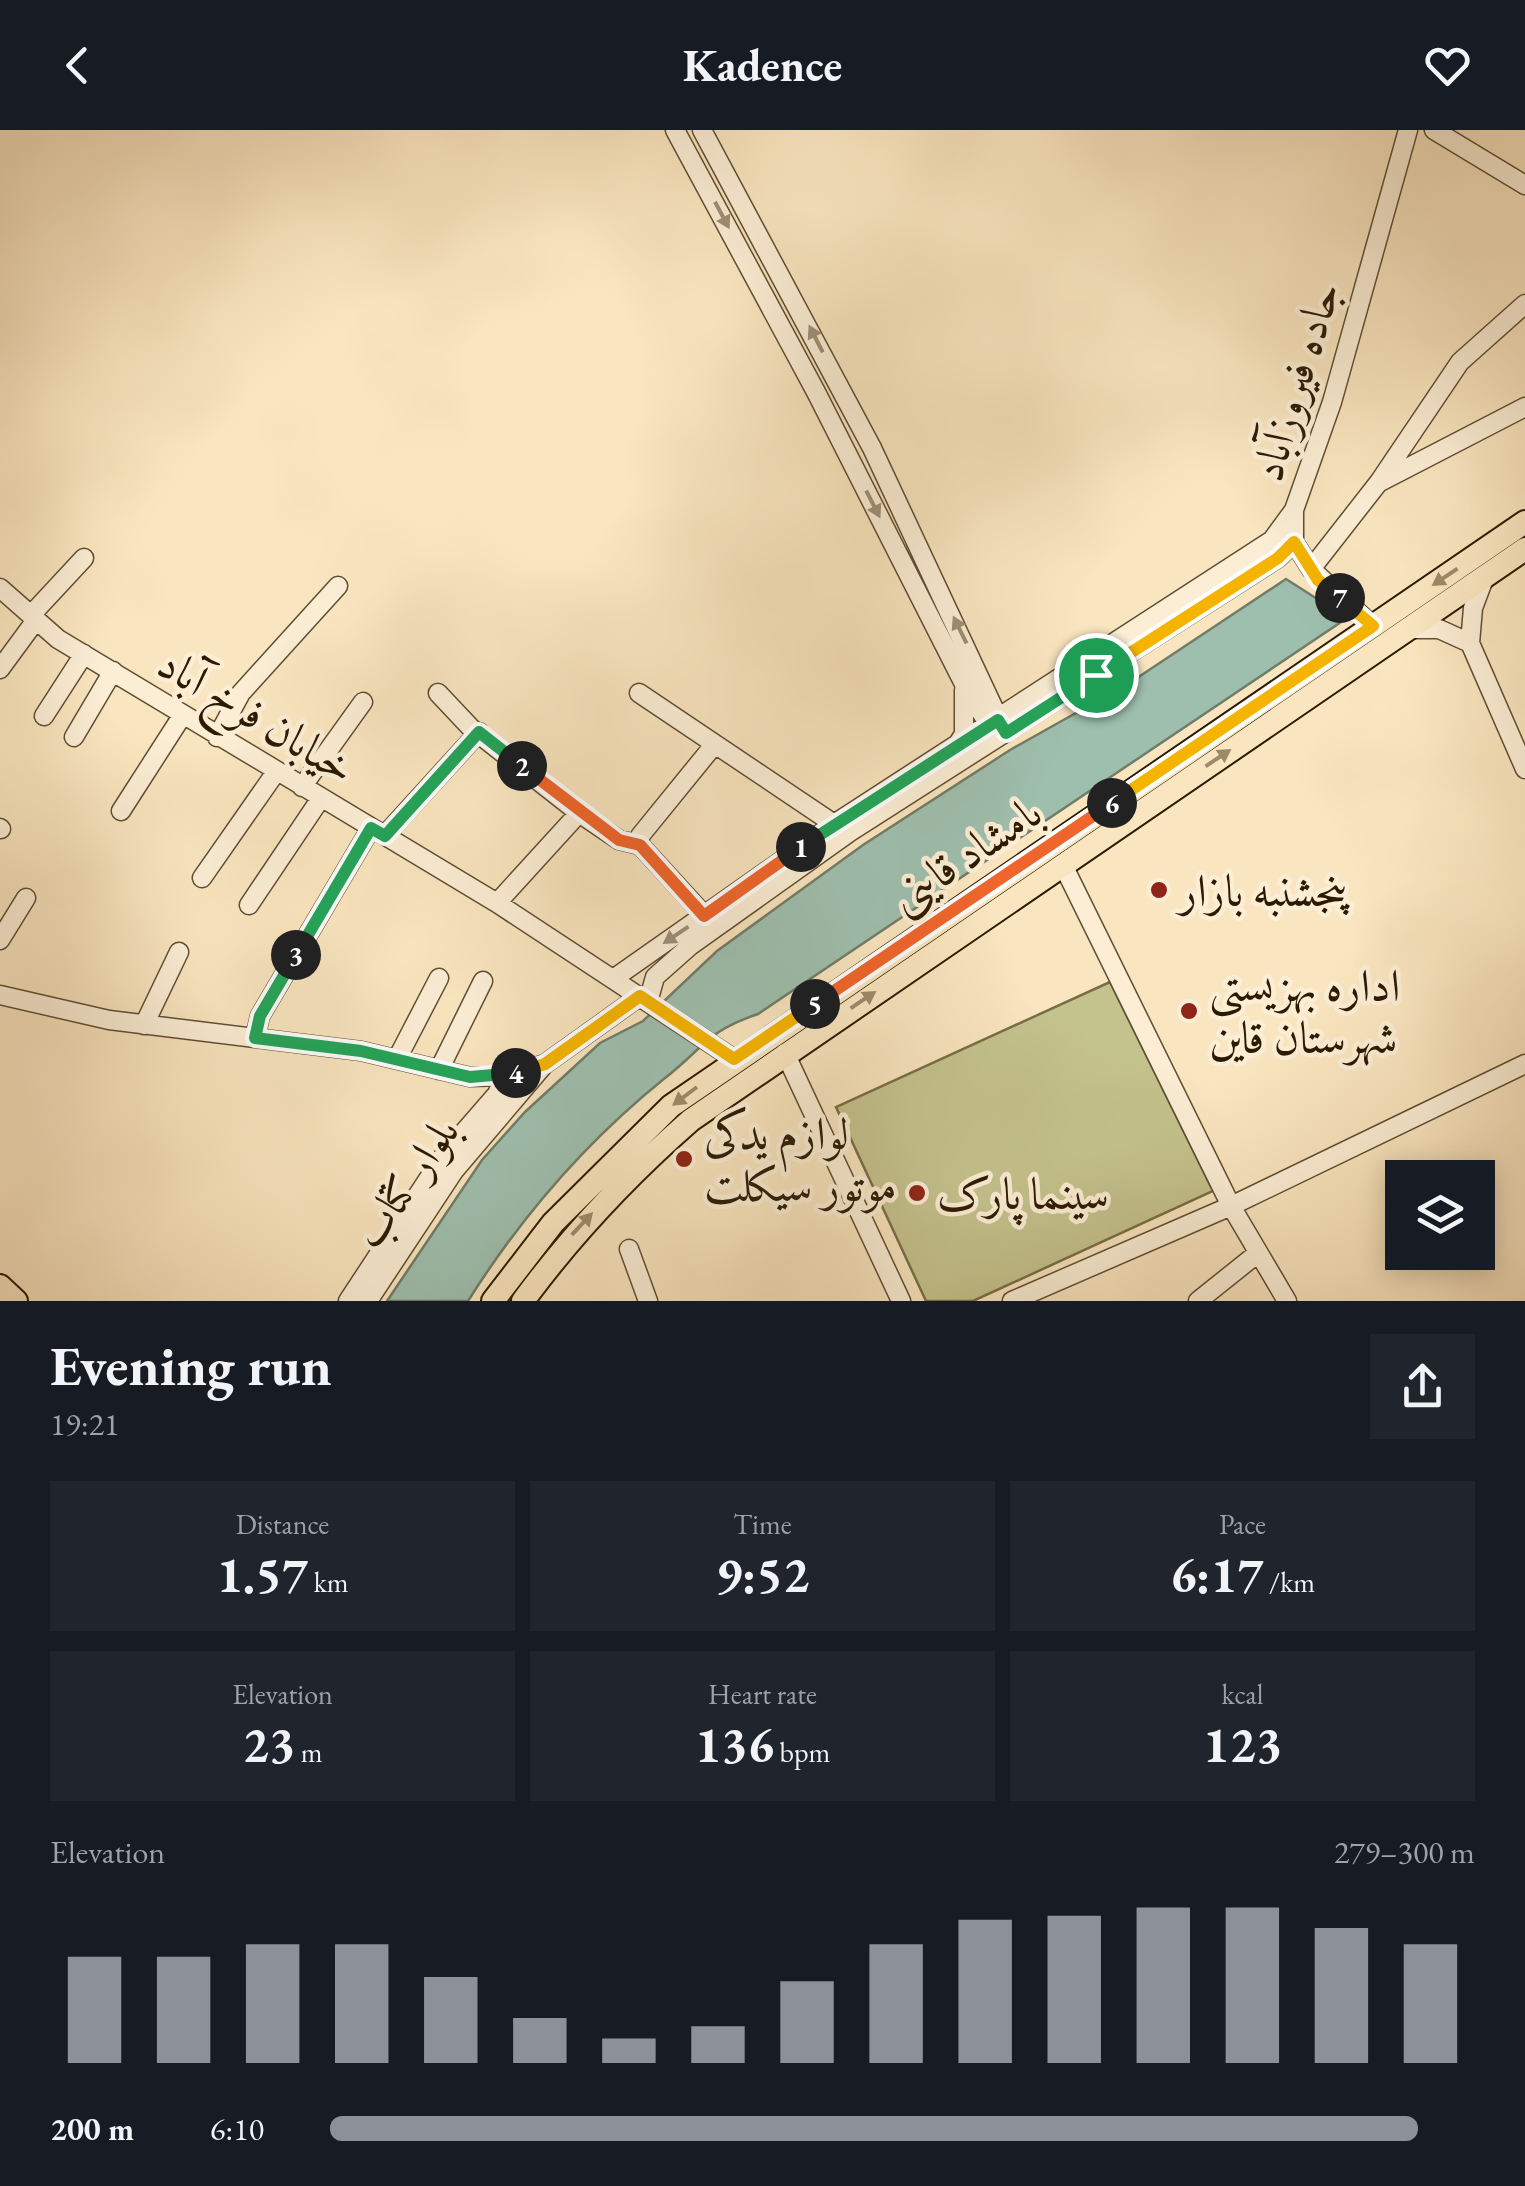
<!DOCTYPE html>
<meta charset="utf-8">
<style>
:root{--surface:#171b24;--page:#20242c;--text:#f1f3f6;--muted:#9ea1a6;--accent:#8c9099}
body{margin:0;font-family:"EB Garamond",Amiri,serif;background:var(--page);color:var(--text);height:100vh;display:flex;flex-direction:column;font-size:38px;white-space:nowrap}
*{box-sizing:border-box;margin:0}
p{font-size:32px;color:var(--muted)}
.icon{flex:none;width:55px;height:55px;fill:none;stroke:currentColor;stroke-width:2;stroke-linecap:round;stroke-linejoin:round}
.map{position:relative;height:1171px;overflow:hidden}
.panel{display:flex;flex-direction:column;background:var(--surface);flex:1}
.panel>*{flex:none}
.fabs{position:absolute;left:1385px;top:1030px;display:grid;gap:20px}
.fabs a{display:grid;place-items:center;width:110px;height:110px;border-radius:0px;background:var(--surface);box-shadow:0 5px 25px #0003;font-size:50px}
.pin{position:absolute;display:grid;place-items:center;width:85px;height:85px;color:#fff;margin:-42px;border:5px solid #fff;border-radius:50%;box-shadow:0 2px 10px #0007}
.km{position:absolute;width:50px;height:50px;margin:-25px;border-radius:50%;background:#222;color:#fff;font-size:28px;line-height:50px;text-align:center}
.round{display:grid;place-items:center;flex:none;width:105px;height:105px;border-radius:0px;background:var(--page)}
.head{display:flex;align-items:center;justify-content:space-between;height:170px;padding:0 50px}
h1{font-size:55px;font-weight:700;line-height:75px}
.metrics{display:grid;grid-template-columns:repeat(3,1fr);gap:15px;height:170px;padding:10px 50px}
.metrics div{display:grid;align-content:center;border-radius:0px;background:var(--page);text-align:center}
.metrics b{font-size:50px;font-weight:700}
.metrics small{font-size:28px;font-weight:400}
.metrics p{font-size:28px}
.chart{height:280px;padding:20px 50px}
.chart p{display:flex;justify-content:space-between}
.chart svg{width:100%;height:180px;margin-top:10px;stroke:var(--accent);stroke-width:6}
ul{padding:0 50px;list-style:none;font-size:32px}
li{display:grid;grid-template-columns:160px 120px 1fr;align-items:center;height:75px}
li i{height:25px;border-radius:12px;background:var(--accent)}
header{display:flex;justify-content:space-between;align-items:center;height:130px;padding:0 50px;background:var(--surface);font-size:45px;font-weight:700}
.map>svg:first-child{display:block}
.green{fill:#c4c28d;stroke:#786e48;stroke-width:2.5}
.water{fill:#9ebfae;stroke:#707d69;stroke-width:2.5}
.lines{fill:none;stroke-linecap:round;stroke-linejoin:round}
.minor-casing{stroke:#5f4e31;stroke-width:21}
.major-casing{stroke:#2c1b02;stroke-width:26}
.minor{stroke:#fbeed5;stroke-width:18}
.major{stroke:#f9e5bf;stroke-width:22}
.oneway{fill:#9e8f76}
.oneway2{fill:#9d8a6a}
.split-1-casing{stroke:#fff;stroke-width:20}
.split-2-casing{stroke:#fff;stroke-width:20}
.split-3-casing{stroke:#fff;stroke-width:20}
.split-4-casing{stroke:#fff;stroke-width:20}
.split-5-casing{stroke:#fff;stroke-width:20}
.split-6-casing{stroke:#fff;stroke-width:20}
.split-7-casing{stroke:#fff;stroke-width:20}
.split-8-casing{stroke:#fff;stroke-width:20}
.split-1{stroke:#22a559;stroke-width:12}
.split-2{stroke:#f0652b;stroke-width:12}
.split-3{stroke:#22a559;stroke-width:12}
.split-4{stroke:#22a559;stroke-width:12}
.split-5{stroke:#f5b400;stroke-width:12}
.split-6{stroke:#f0652b;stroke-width:12}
.split-7{stroke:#f5b400;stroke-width:12}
.split-8{stroke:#f5b400;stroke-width:12}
.poi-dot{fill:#8f2418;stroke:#fbeed5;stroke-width:4}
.labels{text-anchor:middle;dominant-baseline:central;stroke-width:9;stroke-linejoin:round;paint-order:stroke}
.street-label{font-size:45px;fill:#2c1b02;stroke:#fbeed5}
.poi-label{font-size:45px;fill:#2c1b02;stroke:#fbeed5;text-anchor:start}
</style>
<header><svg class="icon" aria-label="back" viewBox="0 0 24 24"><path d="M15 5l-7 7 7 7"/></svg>Kadence<svg class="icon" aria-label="heart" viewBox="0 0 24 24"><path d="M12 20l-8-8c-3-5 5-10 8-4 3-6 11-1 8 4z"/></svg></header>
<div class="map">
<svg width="1525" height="1171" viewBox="0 0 1525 1171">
<rect width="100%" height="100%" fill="#f9e5bf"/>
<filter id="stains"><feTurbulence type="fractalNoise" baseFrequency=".002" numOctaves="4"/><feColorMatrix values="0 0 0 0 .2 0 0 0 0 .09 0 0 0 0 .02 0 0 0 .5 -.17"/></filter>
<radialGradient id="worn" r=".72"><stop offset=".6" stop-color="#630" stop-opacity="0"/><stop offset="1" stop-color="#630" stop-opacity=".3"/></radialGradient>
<!-- green -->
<path class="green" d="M1110 852 1213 1061 973 1171H926L836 977Z"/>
<!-- water -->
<path class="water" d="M1286 449 1347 488 758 884C705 902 705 917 665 948 588 1010 521 1087 468 1171H387L482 1030 525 982 600 913 643 891 717 821 863 715 1010 620 1131 552Z"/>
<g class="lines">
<!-- minor casing -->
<g class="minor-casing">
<path id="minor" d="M675 0 816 262 964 554 995 605
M702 0 872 318 1003 598
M1434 0 1525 55
M1380 352 1525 277
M1311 439 1379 352 1460 232 1525 174
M1485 446 1473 478 1470 513 1525 639
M0 458 58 509 497 773 734 929
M31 485 84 428
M1373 496 1311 439 1294 412V380L1332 272 1408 0
M1408 499H1439L1470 513
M0 539 36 490
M438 563 471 598 579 683 619 710 640 715 705 786
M639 563 834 694
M44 586 84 524
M74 607 113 541
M217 607 241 563 338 456
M957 615 964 604V560
M302 657 363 572
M121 681 182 586
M0 698 1 699
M385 705 479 602
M640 715V706L714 615
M1063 735 1231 1076 1287 1171
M202 748 276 642
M497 773 579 683
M249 775 321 668
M0 810 26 768
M613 849 834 694 1272 410 1294 380
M0 865 109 890 361 921 470 947 505 946 545 934 640 866
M648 872 655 847 690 816 850 702 1278 428 1294 412
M144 895 179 822
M255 908 260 886 371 698
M785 923 901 1171
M397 929 439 848
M439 940 483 851
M629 1119 648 1171
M348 1171 444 1025 497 964 505 946
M368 1171 454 1041 544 935
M1012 1171 1231 1076 1525 934
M1198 1171 1258 1123"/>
</g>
<!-- major casing -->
<g class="major-casing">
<path id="major" d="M0 1156 16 1171
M493 1171 553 1093 671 976 1525 392
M523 1171C573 1103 627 1046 691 990L1525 419"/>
</g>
<!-- minor -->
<use href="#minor" class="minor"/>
<!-- major -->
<use href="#major" class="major"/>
</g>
<!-- one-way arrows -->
<defs><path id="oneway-solid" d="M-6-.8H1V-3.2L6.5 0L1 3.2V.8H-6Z" transform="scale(2.5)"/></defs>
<g class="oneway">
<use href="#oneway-solid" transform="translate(722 85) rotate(62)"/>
<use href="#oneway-solid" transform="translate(816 209) rotate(-117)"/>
<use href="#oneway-solid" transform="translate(873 374) rotate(63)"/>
<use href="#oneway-solid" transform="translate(960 500) rotate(-116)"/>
<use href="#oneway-solid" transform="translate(676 805) rotate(146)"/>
</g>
<g class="oneway2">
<use href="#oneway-solid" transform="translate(1445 447) rotate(146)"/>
<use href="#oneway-solid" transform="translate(1218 628) rotate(-34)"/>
<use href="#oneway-solid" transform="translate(863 870) rotate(-34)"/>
<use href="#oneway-solid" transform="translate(685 966) rotate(143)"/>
<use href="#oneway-solid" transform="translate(582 1094) rotate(-47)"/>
</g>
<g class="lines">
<!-- split-1 casing -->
<g class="split-1-casing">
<path id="split-1" d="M801 717 998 590 1006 603 1096 545"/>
</g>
<!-- split-2 casing -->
<g class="split-2-casing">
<path id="split-2" d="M522 636 619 710 640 715 704 786 801 717"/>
</g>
<!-- split-3 casing -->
<g class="split-3-casing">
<path id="split-3" d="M296 825 371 698 385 706 479 602 522 636"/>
</g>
<!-- split-4 casing -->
<g class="split-4-casing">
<path id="split-4" d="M296 825 260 886 255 908 361 921 470 947 516 943"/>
</g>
<!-- split-5 casing -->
<g class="split-5-casing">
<path id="split-5" d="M516 943 545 934 640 866 734 929 815 874"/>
</g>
<!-- split-6 casing -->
<g class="split-6-casing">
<path id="split-6" d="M815 874 1112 673"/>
</g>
<!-- split-7 casing -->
<g class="split-7-casing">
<path id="split-7" d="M1112 673 1373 496 1340 468"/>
</g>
<!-- split-8 casing -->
<g class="split-8-casing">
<path id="split-8" d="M1096 545 1278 428 1294 412 1318 450 1340 468"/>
</g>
<!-- split-1 -->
<use href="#split-1" class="split-1"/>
<!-- split-2 -->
<use href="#split-2" class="split-2"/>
<!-- split-3 -->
<use href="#split-3" class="split-3"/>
<!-- split-4 -->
<use href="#split-4" class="split-4"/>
<!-- split-5 -->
<use href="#split-5" class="split-5"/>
<!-- split-6 -->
<use href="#split-6" class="split-6"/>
<!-- split-7 -->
<use href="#split-7" class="split-7"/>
<!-- split-8 -->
<use href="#split-8" class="split-8"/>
</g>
<!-- markers -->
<g class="poi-dot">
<circle cx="1159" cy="760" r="10"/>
<circle cx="1189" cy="881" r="10"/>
<circle cx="684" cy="1029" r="10"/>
<circle cx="917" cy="1063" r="10"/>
</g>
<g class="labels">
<!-- street labels -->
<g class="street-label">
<text transform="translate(1295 251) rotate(-73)">جاده فیروزآباد</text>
<text transform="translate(257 585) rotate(31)">خیابان فرخ آباد</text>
<text transform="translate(965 724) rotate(-34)">بامشاد قاینی</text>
<text transform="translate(405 1052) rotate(-55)">بلوار کتاب</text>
</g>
<!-- poi labels -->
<g class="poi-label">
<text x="1179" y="760">پنجشنبه بازار</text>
<text x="1209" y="855">اداره بهزیستی<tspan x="1209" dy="52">شهرستان قاین</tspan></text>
<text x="704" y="1003">لوازم یدکی<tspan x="704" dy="52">موتور سیکلت</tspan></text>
<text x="937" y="1063">سینما پارک</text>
</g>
</g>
<rect width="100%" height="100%" filter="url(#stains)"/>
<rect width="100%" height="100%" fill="url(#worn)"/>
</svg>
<div class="fabs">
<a><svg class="icon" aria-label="layers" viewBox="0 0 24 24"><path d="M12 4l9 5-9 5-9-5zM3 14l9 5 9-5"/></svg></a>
</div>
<div class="pin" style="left:1096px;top:545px;background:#1e9e55"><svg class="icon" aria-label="arrive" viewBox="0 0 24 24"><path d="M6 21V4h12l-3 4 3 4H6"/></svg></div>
<b class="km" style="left:801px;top:717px">1</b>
<b class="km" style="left:522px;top:636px">2</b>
<b class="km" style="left:296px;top:825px">3</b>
<b class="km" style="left:516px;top:943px">4</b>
<b class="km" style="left:815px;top:874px">5</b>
<b class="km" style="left:1112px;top:673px">6</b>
<b class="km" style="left:1340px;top:468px">7</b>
</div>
<section class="panel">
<div class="head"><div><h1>Evening run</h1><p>19:21</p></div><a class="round"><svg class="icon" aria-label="share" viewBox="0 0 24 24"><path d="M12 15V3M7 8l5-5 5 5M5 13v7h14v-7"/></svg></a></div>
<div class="metrics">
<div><p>Distance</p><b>1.57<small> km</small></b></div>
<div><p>Time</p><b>9:52</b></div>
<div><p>Pace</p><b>6:17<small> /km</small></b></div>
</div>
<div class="metrics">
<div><p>Elevation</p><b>23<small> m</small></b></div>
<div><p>Heart rate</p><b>136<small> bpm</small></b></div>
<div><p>kcal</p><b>123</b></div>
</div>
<div class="chart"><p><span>Elevation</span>279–300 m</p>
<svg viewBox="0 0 160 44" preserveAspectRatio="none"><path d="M5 44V18M15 44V18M25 44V15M35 44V15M45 44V23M55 44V33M65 44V38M75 44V35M85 44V24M95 44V15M105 44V9M115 44V8M125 44V6M135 44V6M145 44V11M155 44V15"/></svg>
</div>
<ul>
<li><b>200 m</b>6:10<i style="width:95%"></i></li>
</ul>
</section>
